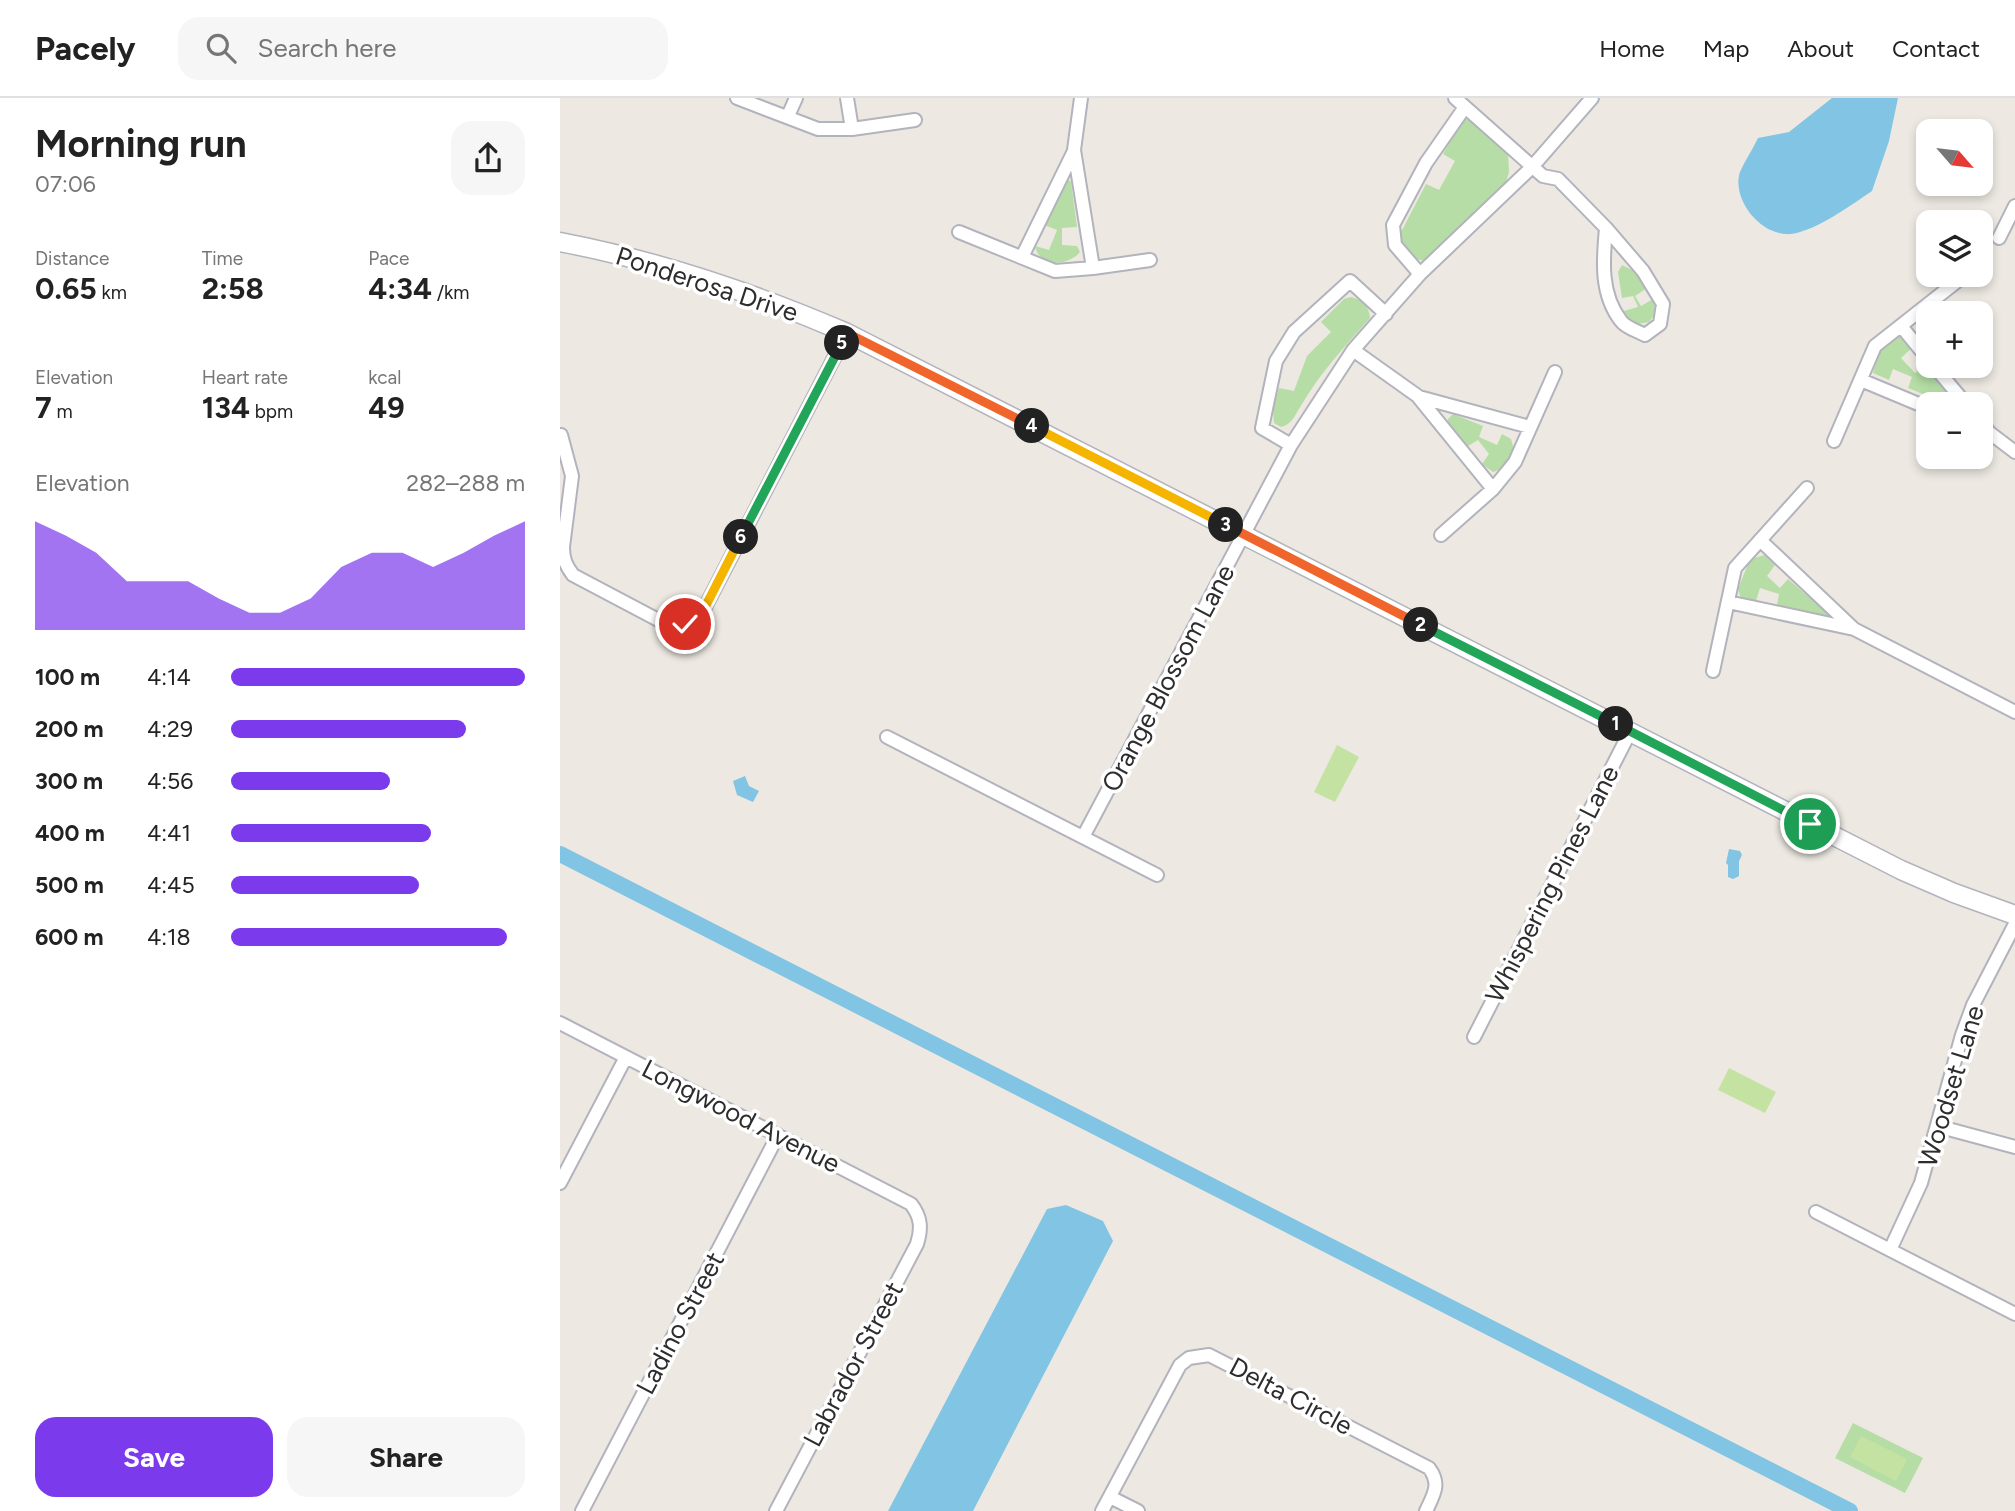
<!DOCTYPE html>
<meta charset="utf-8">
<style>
:root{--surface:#fff;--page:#f6f6f6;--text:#222;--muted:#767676;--line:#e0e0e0;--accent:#7c3aed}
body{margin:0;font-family:Figtree,sans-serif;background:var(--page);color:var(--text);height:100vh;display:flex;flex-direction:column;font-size:26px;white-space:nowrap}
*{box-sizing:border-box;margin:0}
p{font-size:23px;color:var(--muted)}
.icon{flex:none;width:38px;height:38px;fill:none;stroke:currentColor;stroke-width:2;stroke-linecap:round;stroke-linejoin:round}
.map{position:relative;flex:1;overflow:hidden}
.details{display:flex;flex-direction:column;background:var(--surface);width:560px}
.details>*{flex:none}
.needle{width:46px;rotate:118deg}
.buttons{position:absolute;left:1356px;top:21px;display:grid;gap:14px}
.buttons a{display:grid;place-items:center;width:77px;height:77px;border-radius:14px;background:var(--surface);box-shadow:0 4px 10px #0003;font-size:35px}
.pin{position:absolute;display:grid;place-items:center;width:60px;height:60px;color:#fff;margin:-30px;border:4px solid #fff;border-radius:50%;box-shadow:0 2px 7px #0007}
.km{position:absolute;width:35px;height:35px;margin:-18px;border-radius:50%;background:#222;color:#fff;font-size:19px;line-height:35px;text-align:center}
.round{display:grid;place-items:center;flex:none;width:74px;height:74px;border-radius:21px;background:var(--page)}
.overview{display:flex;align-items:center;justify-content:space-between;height:119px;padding:0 35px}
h1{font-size:38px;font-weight:700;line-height:52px}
.figures{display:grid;grid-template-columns:repeat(3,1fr);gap:10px;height:119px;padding:7px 35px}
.figures div{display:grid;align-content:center}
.figures b{font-size:30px;font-weight:700}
.figures small{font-size:19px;font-weight:400}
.figures p{font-size:19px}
.chart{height:196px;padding:14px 35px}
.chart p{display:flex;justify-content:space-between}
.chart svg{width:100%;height:126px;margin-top:7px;fill:var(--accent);opacity:.7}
.action{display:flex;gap:14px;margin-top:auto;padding:14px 35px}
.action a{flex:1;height:80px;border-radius:21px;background:var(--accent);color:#fff;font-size:28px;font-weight:700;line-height:80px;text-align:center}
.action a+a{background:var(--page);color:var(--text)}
ul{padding:0 35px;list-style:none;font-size:23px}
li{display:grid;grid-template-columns:112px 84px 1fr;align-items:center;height:52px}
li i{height:18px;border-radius:9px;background:var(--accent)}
header{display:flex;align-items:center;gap:42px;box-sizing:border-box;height:98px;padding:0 35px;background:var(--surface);border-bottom:2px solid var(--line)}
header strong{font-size:33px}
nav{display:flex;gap:38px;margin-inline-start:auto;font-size:24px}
.search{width:490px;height:63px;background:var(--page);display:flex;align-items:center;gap:18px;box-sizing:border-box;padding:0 24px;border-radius:21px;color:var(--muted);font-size:26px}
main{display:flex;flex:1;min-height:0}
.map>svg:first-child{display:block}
.green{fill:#b5dda5}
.pitch{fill:#c4e3a2}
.water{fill:#81c4e3}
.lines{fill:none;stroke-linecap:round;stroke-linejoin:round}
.canal{stroke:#81c4e3;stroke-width:16}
.street-casing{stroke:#b2b3bc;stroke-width:16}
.secondary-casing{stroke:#b2b3bc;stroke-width:21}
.street{stroke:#fff;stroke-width:12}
.secondary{stroke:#fff;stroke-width:18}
.split-1-casing{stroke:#fff;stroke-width:14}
.split-2-casing{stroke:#fff;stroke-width:14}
.split-3-casing{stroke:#fff;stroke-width:14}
.split-4-casing{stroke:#fff;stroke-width:14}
.split-5-casing{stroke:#fff;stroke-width:14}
.split-6-casing{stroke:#fff;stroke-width:14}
.split-7-casing{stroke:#fff;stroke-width:14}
.split-1{stroke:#22a559;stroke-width:9}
.split-2{stroke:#22a559;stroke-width:9}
.split-3{stroke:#f0652b;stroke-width:9}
.split-4{stroke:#f5b400;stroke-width:9}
.split-5{stroke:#f0652b;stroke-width:9}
.split-6{stroke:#22a559;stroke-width:9}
.split-7{stroke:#f5b400;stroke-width:9}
.labels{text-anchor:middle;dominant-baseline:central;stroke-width:7;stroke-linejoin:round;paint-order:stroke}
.street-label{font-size:26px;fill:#2d2d2d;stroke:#fff}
</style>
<header>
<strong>Pacely</strong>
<div class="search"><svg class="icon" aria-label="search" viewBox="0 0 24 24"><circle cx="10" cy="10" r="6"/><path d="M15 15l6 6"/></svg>Search here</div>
<nav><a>Home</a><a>Map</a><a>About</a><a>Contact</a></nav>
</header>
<main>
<section class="details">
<div class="overview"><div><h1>Morning run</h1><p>07:06</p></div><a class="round"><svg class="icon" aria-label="share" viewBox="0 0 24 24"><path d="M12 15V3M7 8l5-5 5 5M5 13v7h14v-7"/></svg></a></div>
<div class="figures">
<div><p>Distance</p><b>0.65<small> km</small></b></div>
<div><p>Time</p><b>2:58</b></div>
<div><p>Pace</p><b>4:34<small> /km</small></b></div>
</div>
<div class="figures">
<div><p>Elevation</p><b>7<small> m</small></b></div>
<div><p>Heart rate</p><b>134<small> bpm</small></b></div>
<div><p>kcal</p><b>49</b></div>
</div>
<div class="chart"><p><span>Elevation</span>282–288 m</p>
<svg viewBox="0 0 160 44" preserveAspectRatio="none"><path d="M0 44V6L10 11L20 17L30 27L40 27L50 27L60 33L70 38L80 38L90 33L100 22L110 17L120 17L130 22L140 17L150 11L160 6V44z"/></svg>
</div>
<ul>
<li><b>100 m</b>4:14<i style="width:100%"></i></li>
<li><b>200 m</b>4:29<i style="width:80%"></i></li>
<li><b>300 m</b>4:56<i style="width:54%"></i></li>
<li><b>400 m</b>4:41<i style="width:68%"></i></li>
<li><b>500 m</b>4:45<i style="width:64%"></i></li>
<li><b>600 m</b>4:18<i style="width:94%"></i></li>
</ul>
<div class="action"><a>Save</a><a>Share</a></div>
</section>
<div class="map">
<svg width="1455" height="1413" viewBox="0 0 1455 1413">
<rect width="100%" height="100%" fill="#ede9e2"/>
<!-- green -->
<path class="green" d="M911 21 948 54 949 74 946 84 868 163C851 163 846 153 839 138L866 86 879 92 895 63 883 56 902 22Z
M506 80 511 84 517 129 502 130V147L517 148 520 154C509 168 479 170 475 148L489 152 497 132 484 127Z
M1062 167 1072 172 1087 190 1075 198 1081 208 1093 201 1096 215 1089 224 1072 227 1064 213 1078 209 1073 198 1062 200 1058 174Z
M791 199C803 202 809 208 810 220 786 247 761 274 742 306 736 315 732 327 721 329L714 325 713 311 719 290 734 293 747 258 771 234 761 224 784 201Z
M1342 234 1353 249 1341 260 1355 275 1367 267 1396 306H1388L1348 290 1352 279 1333 271 1329 282 1313 275 1319 254Z
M893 316 923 328 919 339 937 347 942 336 951 341 955 355 947 369 933 374 922 366 929 356 918 342 908 348 887 326 888 321Z
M1205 457 1215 467 1207 478 1220 490 1228 481 1272 519 1217 507 1219 496 1200 490 1196 503 1181 500 1178 491 1190 461Z
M1293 1325 1363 1360 1345 1395 1275 1360Z"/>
<!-- pitch -->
<path class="pitch" d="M777 647 799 659 775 704 754 694Z
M1169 970 1216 994 1205 1015 1158 992Z
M1301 1338 1347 1361 1336 1383 1290 1359Z"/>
<!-- water -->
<path class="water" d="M1272 0H1338L1329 43 1312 93C1291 107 1256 133 1231 136 1201 139 1171 101 1180 74 1185 62 1193 51 1198 40L1229 34Z
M185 678 189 688 199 693 193 704 177 697 173 683Z
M1169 751 1180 753 1182 757 1179 763V778L1173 781 1168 779V767L1166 765Z
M506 1107 543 1123 553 1143 413 1413H328L487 1111Z"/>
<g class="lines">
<!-- canal -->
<path class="canal" d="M0 756 1290 1413"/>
<!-- street casing -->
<g class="street-casing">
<path id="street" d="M177 0 258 31H292L355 22
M287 0 292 31
M521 0 514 52 533 170
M895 0 983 78 998 81 1046 130
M228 18 236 0
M1046 130 1083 173 1103 206 1100 226 1085 237C1078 233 1066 230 1061 223 1040 196 1043 162 1046 130Z
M399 134 495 173 533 170 590 162
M1439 140 1455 108
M462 159 514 53
M860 176 835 147 833 127 866 65 905 9
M1341 228 1368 261
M793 252 859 299 970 329
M1374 268 1406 306
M1301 282 1368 310
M859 300 933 391
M1421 324 1430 335 1421 332
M1430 335 1455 354
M1 337 12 378 3 449C3 461 6 468 13 477L102 524C117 529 128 526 141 517L287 235
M1274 343 1315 248 1400 181
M731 347 702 330 716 263 734 234 790 183 826 216
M881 437 933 391 955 364 995 274
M1168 504 1294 531 1200 442
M1294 531 1455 614
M1153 573 1175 470 1247 390
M327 639 597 777
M523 739 731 347 793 252 860 176 972 69 1032 0
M0 925 351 1106C361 1119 362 1130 357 1146L216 1413
M914 939 1070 634
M1377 1028 1455 1049
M0 1085 66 959
M1256 1114 1455 1216
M1330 1152 1361 1085 1402 937 1413 907 1455 826
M550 1399 578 1413
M22 1413 218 1037
M542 1413 620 1267 629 1260 649 1257 869 1370C881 1386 874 1396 866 1413"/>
</g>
<!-- secondary casing -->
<g class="secondary-casing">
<path id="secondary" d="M0 144C100 163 194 195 287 235L1341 772 1394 795 1455 817"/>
</g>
<!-- street -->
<use href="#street" class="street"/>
<!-- secondary -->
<use href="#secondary" class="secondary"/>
</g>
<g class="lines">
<!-- split-1 casing -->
<g class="split-1-casing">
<path id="split-1" d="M1056 626 1250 726"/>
</g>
<!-- split-2 casing -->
<g class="split-2-casing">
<path id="split-2" d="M861 527 1056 626"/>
</g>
<!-- split-3 casing -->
<g class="split-3-casing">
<path id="split-3" d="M666 427 861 527"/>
</g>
<!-- split-4 casing -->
<g class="split-4-casing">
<path id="split-4" d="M472 328 666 427"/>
</g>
<!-- split-5 casing -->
<g class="split-5-casing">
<path id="split-5" d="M282 245 287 235 472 328"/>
</g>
<!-- split-6 casing -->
<g class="split-6-casing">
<path id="split-6" d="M181 439 282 245"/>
</g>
<!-- split-7 casing -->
<g class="split-7-casing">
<path id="split-7" d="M125 526 141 517 181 439"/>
</g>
<!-- split-1 -->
<use href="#split-1" class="split-1"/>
<!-- split-2 -->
<use href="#split-2" class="split-2"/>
<!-- split-3 -->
<use href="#split-3" class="split-3"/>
<!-- split-4 -->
<use href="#split-4" class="split-4"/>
<!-- split-5 -->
<use href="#split-5" class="split-5"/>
<!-- split-6 -->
<use href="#split-6" class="split-6"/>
<!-- split-7 -->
<use href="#split-7" class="split-7"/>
</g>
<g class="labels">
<!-- street labels -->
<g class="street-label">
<text transform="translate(147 186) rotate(18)">Ponderosa Drive</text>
<text transform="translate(608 580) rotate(-62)">Orange Blossom Lane</text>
<text transform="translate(992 786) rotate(-63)">Whispering Pines Lane</text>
<text transform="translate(1391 988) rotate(-73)">Woodset Lane</text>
<text transform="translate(181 1018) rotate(27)">Longwood Avenue</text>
<text transform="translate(120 1225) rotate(-62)">Ladino Street</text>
<text transform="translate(293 1266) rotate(-62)">Labrador Street</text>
<text transform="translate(731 1298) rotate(28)">Delta Circle</text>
</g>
</g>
</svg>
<div class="buttons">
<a><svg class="needle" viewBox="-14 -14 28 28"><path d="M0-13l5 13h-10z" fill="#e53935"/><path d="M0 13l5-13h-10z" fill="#767676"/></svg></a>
<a><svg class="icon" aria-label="layers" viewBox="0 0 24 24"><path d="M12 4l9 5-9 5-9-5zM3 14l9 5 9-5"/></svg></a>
<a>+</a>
<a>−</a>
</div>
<div class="pin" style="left:1250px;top:726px;background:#1e9e55"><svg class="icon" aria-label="arrive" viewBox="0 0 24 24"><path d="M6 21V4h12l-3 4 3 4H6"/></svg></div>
<div class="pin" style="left:125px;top:526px;background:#d93025"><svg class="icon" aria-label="check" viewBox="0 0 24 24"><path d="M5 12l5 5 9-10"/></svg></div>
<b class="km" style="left:1056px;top:626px">1</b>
<b class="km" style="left:861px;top:527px">2</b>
<b class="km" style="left:666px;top:427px">3</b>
<b class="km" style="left:472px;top:328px">4</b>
<b class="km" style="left:282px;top:245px">5</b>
<b class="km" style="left:181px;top:439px">6</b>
</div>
</main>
